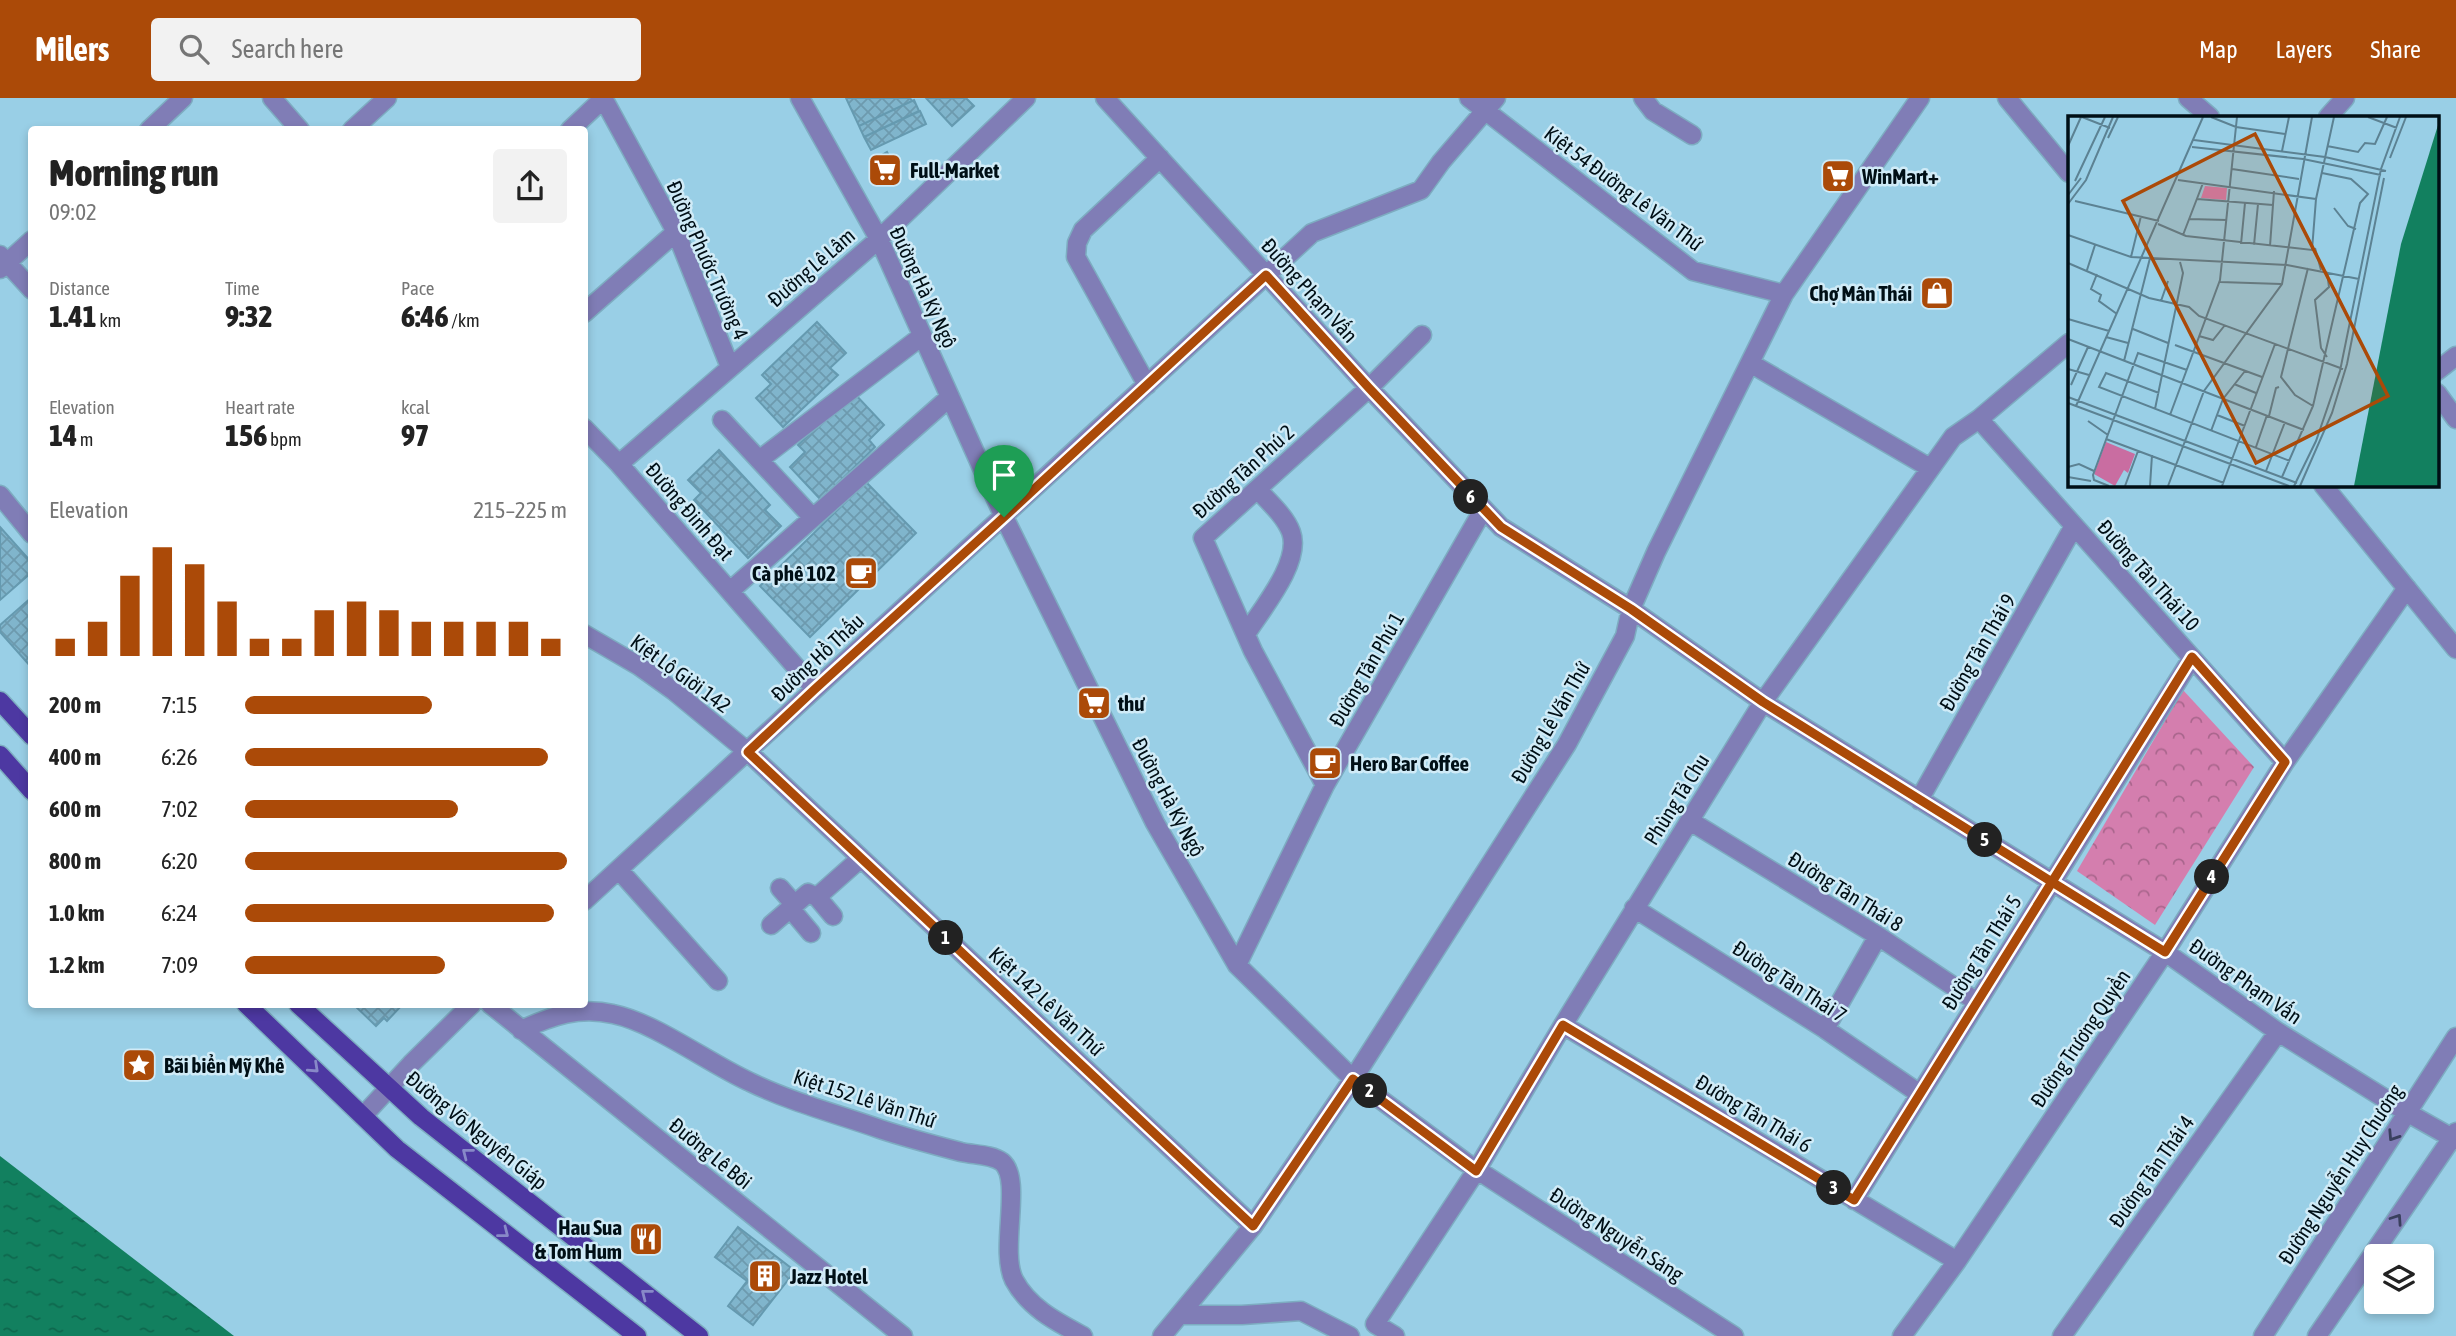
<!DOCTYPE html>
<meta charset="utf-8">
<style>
:root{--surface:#fff;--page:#f2f2f2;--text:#222;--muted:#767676;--accent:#ab4a08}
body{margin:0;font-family:"Asap Condensed",sans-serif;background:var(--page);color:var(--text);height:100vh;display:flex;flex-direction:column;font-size:26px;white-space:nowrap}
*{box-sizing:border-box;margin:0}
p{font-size:23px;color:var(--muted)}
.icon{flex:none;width:38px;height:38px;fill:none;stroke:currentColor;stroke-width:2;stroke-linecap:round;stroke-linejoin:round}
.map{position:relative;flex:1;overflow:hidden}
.drawer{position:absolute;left:28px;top:28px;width:560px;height:882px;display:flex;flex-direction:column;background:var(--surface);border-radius:7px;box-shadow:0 4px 10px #0003}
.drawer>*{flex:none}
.fabs{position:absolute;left:2364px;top:1146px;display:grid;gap:14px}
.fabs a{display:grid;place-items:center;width:70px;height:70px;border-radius:7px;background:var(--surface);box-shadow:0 4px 10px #0003;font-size:35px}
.pin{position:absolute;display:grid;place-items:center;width:60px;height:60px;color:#fff;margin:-72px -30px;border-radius:50% 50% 50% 0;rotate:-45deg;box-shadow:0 0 7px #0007}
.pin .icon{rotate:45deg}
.km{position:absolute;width:35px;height:35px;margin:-18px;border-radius:50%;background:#222;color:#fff;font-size:19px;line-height:35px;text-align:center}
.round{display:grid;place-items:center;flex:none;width:74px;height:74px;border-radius:7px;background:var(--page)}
.overview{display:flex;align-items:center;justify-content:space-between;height:119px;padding:0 21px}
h1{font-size:38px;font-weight:800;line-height:52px}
.metrics{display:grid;grid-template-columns:repeat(3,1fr);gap:10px;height:119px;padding:7px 21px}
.metrics div{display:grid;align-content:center}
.metrics b{font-size:30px;font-weight:800}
.metrics small{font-size:19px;font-weight:400}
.metrics p{font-size:19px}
.chart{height:196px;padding:14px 21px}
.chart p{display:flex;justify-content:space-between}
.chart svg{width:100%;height:126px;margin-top:7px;stroke:var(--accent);stroke-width:6}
ul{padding:0 21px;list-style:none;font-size:23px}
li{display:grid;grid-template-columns:112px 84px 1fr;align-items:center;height:52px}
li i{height:18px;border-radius:9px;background:var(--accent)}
header{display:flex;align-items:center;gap:42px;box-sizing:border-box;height:98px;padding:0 35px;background:var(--accent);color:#fff}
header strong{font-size:33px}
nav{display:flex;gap:38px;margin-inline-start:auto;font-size:24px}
.search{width:490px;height:63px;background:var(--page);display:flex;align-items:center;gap:18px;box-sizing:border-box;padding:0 24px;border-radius:7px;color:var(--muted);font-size:26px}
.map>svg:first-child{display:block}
.park{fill:url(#park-crowns)}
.water{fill:url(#water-ripples)}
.building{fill:url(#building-cross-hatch);stroke:#659ab0;stroke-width:2}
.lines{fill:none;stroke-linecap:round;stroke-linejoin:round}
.minor-casing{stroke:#7dacc1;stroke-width:21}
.major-casing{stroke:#7dacc1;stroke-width:21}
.minor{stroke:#807db6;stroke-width:18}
.major{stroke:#4d38a2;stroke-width:18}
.oneway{stroke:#8889c8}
.oneway2{stroke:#3a405e}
.route-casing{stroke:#fff;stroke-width:14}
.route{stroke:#ab4a08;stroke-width:9}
.labels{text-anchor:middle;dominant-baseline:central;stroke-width:5;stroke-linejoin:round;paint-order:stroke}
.poi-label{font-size:21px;font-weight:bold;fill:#000f16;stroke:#d0ebf7;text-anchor:start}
.street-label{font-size:21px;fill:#000f16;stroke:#d0ebf7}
.inset-road{fill:none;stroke:#5c8293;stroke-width:2}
.view{fill:#ab4a08;fill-opacity:0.15;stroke:#ab4a08;stroke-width:3.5}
.inset-edge{fill:none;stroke:#000f16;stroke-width:3.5}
</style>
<header>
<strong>Milers</strong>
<div class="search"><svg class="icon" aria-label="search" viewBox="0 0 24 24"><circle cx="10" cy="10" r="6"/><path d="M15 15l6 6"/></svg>Search here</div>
<nav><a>Map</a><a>Layers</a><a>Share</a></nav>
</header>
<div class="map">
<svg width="2456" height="1238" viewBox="0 0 2456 1238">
<defs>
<pattern id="park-crowns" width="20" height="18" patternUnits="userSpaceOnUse" patternTransform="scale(1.75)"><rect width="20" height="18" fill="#d47eae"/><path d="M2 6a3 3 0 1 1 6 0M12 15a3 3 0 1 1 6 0" fill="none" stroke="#aa668d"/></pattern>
<pattern id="water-ripples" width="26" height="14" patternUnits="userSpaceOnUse" patternTransform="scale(1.75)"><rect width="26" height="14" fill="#12805f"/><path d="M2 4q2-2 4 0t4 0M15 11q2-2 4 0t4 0" fill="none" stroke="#0e674d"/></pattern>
<pattern id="building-cross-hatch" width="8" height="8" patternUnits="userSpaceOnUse" patternTransform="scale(1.75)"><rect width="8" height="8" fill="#80b5cc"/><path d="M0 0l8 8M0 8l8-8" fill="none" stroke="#6d9aae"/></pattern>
</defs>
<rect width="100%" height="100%" fill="#99cfe6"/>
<!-- park -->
<path class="park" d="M2183 592 2254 669 2155 827 2077 773Z"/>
<!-- water -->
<path class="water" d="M0 1058 234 1238H0Z"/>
<!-- building -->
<path class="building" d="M846 0H910L912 3 859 28Z
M926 0H966L974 8 952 28Z
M914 2 919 13 864 39 859 28Z
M920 13 926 26 871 52 864 39Z
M887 54 898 76 883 84 872 63Z
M817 224 846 255 830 270 838 277 783 329 756 300 771 286 762 277Z
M853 294 884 327 869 342 875 349 821 402 790 369 805 354 798 347Z
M719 352 770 407 765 412 781 428 748 460 694 402 701 395 688 382Z
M866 384 916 435 810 539 760 488Z
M0 429 32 465V474L0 502Z
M32 499V570L0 534V527Z
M353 906H403L387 923 384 920 376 928Z
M738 1129 795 1173 753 1227 728 1208 747 1183 715 1159Z"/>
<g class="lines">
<!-- minor casing -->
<g class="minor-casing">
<path id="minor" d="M272 0 300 32
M603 0 676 134 730 269
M800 0 879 141 1004 419 1155 725 1237 867 1353 981 1465 1064 1734 1238
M1105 0 1369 290 1501 429 1631 511 1763 604 2165 854 2278 934 2408 1015 2456 1042
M1469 0 1693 173 1784 196
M1643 0 1653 13 1692 37
M2007 0 2069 75
M2188 0 2210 19
M2328 19 2345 0
M149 32 183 0
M352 32 387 0
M570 32 604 0
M0 157 32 192
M0 171 32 142
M584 215 676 134
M1750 265 1930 370
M2437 273 2456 258
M1147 287 1076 159 1077 145 1083 132 1160 60
M2437 295 2456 321
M1979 321 2285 664
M722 322 813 420
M584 330 619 366 815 591
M759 362 922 238
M619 366 879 141 1026 0
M2323 387 2456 551
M0 397 32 436
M730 493 950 299
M584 536 639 568 674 593 748 654 1253 1128
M1246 536C1261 512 1302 464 1291 434 1285 418 1269 404 1257 391
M1325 687 1253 553 1203 440 1369 290 1422 237
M1919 702 2074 428
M1690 723 1878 838 1977 904
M619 772 718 883
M780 790 794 806
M584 803 1312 135 1421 92 1441 64 1496 0
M790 810 811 835
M1634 810 1825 931 1920 996
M833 818 817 799 861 760
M771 827 808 795 817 799
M1237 867 1325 687 1483 412
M490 906 903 1238
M1563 927 1957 1163
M1825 931 1878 838
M521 932C552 918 579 908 613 916 656 925 708 965 750 984 791 1004 837 1016 880 1031 907 1040 934 1047 961 1054 974 1057 991 1056 1002 1064 1023 1081 999 1152 1014 1182 1029 1210 1057 1224 1083 1238
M363 1018 411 966 472 906
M1854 1102 2192 560
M1180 1217H1242L1301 1213 1350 1238
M1162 1238 1253 1128 1353 981 1567 646 1625 538 1631 511 1656 454 1784 196 1920 0
M1395 1238 1375 1226 1476 1073 1563 927 1763 604 1953 339 1979 321 2069 245
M1902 1238 1957 1163 2165 854 2285 664 2407 490
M2062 1238 2278 934
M2263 1238 2456 939
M2317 1238 2456 1034"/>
</g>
<!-- major casing -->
<g class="major-casing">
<path id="major" d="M0 603 32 638
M0 657 32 693
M246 906 397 1051 637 1238
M298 906 421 1019 699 1238"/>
</g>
<!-- minor -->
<use href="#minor" class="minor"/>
<!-- major -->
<use href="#major" class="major"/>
</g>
<!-- one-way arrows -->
<defs><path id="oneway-chevron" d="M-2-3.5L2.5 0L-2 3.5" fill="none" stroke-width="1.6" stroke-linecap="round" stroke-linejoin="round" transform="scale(1.75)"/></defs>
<g class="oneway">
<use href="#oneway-chevron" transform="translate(314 970) rotate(43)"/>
<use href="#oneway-chevron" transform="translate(467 1055) rotate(-142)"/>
<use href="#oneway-chevron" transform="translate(504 1135) rotate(38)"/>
<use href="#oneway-chevron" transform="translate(646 1196) rotate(-142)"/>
</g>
<g class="oneway2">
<use href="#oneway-chevron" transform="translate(2393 1038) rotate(123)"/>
<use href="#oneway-chevron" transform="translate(2397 1121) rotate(-56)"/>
</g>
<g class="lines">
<!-- route casing -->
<g class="route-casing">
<path id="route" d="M1004 419 815 591 748 654 1253 1128 1353 981 1476 1073 1563 927 1854 1102 2052 784 2165 854 2285 664 2192 559 2052 784 1763 604 1631 511 1501 429 1369 290 1266 177 1004 419"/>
</g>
<!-- route -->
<use href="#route" class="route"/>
</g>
<!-- icons -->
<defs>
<g id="supermarket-square" transform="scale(1.75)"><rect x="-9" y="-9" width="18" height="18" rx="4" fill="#ab4a08" stroke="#d0ebf7"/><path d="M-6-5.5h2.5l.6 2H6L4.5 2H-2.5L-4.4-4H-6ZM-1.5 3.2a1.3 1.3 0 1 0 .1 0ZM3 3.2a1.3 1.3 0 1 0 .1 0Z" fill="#fff"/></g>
<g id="shop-square" transform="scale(1.75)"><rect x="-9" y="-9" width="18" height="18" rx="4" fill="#ab4a08" stroke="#d0ebf7"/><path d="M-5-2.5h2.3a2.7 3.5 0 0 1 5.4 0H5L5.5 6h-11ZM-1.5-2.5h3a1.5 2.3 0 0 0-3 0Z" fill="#fff"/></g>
<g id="cafe-square" transform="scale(1.75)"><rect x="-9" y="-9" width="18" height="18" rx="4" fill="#ab4a08" stroke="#d0ebf7"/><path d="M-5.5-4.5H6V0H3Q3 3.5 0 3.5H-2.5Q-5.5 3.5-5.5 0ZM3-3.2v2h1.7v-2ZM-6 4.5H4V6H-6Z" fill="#fff"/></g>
<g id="sight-square" transform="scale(1.75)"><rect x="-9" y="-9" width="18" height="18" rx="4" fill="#ab4a08" stroke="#d0ebf7"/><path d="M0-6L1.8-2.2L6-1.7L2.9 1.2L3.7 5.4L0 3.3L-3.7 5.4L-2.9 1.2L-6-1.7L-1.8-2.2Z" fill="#fff"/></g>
<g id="restaurant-square" transform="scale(1.75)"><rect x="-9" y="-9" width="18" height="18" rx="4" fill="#ab4a08" stroke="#d0ebf7"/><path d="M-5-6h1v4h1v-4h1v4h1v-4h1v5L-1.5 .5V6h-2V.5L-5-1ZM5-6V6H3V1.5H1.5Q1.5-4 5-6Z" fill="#fff"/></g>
<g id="building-square" transform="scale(1.75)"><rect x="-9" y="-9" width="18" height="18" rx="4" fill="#ab4a08" stroke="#d0ebf7"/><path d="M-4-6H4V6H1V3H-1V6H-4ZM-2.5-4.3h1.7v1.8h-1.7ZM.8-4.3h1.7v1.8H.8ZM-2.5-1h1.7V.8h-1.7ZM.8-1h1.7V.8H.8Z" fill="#fff"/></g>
</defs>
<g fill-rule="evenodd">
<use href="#supermarket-square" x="885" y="72"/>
<use href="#supermarket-square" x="1838" y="78"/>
<use href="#shop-square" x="1937" y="195"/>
<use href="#cafe-square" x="861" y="475"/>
<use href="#supermarket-square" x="1094" y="605"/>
<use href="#cafe-square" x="1325" y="665"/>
<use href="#sight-square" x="139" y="967"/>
<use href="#restaurant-square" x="646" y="1141"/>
<use href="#building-square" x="765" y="1178"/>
</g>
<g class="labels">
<!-- poi labels -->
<g class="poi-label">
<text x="910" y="72">Full-Market</text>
<text x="1862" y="78">WinMart+</text>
<text x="1912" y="195" text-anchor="end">Chợ Mân Thái</text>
<text x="836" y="475" text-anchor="end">Cà phê 102</text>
<text x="1118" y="605">thư</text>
<text x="1350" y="665">Hero Bar Coffee</text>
<text x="164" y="967">Bãi biển Mỹ Khê</text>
<text x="622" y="1129" text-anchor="end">Hau Sua<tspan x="622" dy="24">&amp; Tom Hum</tspan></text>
<text x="790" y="1178">Jazz Hotel</text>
</g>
<!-- street labels -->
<g class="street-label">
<text transform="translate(1624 90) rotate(37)">Kiệt 54 Đường Lê Văn Thứ</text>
<text transform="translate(708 162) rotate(66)">Đường Phước Trường 4</text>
<text transform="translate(811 169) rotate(-41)">Đường Lê Lâm</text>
<text transform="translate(924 189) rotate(65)">Đường Hà Kỳ Ngộ</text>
<text transform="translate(1310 192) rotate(48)">Đường Phạm Vấn</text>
<text transform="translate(1243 373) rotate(-42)">Đường Tân Phú 2</text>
<text transform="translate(690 413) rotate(49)">Đường Đinh Đạt</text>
<text transform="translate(2149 477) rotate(48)">Đường Tân Thái 10</text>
<text transform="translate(1977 554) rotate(-60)">Đường Tân Thái 9</text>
<text transform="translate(817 559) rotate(-43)">Đường Hồ Thấu</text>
<text transform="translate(1366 571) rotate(-60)">Đường Tân Phú 1</text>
<text transform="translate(681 575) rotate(36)">Kiệt Lộ Giời 142</text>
<text transform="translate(1550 624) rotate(-60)">Đường Lê Văn Thứ</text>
<text transform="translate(1169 699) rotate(62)">Đường Hà Kỳ Ngộ</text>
<text transform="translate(1676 701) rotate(-58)">Phùng Tả Chu</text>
<text transform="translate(1846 793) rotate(32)">Đường Tân Thái 8</text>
<text transform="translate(1981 854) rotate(-58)">Đường Tân Thái 5</text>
<text transform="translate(1790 883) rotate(33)">Đường Tân Thái 7</text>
<text transform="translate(2246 883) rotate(35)">Đường Phạm Vấn</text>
<text transform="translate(1047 903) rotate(43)">Kiệt 142 Lê Văn Thứ</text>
<text transform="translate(2080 940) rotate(-56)">Đường Trương Quyền</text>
<text transform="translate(865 1000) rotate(18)">Kiệt 152 Lê Văn Thứ</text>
<text transform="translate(1754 1015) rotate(31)">Đường Tân Thái 6</text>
<text transform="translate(477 1032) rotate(39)">Đường Võ Nguyên Giáp</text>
<text transform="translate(711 1055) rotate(39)">Đường Lê Bôi</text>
<text transform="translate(2151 1073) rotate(-55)">Đường Tân Thái 4</text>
<text transform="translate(2340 1076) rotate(-57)">Đường Nguyễn Huy Chương</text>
<text transform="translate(1617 1136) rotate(33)">Đường Nguyễn Sáng</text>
</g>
</g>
<!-- overview -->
<g transform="translate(2068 18)">
<rect width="371" height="371" fill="#99cfe6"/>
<path d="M38 326 67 338 60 357 56 354 47 370 26 358Z" fill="#c96da1"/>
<path d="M137 70 159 72 158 84 133 82Z" fill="#d47eae"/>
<path d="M371 6V370H286L333 128Z" fill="#12805f"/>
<path class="inset-road" d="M14 1 42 12M143 1 168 11 217 18M300 1 329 12M40 22 50 1M126 24 257 41 318 55M0 30 13 1M259 30 290 36 297 27 307 28 319 1M124 31 235 43 313 59M214 35 221 1M322 42 338 1M164 53 231 63M110 64 248 83M7 65 37 1M0 79 13 62M129 83 205 89M7 85 91 105M0 88 18 64 45 1M266 92 280 110 288 113M121 103 159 104M90 108 118 120 244 134 248 83 266 1M0 119 63 141 219 149 291 163M115 119 135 67M173 128 177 87M186 129 190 88M202 130 206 75M247 132 253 154M63 141 73 100M0 147 81 182 121 191 131 200 275 253M240 152 213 261 227 279 245 290M19 154 27 129M259 156 261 171 247 184 253 232 259 241M29 158 23 173 33 179 31 185 49 198M152 166 213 168M93 185 100 165M0 203 41 215M65 213 100 227M131 220 145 224 157 209M38 221 60 227M0 223 236 314M107 229 194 261M56 245 82 142M0 253 21 259M166 268 188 277M3 269 20 231M91 277 38 257 31 271 222 345M0 281 229 367M0 287 221 370M8 290 135 1M87 293 115 157 112 146M102 299 152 164 169 1M149 299 177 310M201 300 208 272 211 271M20 305 40 319M143 315 155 283 177 255M38 323 156 367M188 331 199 299M0 351 11 348 26 355M198 355 217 306M0 361 23 365M214 361 245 290 292 87 300 78 283 63 254 57M41 370 26 364 25 359 70 237 119 254M57 370 70 335M82 370 84 339M100 370 136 275 214 168 244 1M154 370 207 228M226 370 248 325 272 255 313 53 332 1M232 370 264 297 279 248 316 62"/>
<path class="view" d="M187 18 320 280 188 347 55 85Z"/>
<rect width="371" height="371" class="inset-edge"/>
</g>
</svg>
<div class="fabs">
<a><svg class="icon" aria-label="layers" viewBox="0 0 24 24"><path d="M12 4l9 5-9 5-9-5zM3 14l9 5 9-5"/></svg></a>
</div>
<div class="pin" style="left:1004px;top:419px;background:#1e9e55"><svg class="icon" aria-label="arrive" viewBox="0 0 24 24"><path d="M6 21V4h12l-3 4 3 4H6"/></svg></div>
<b class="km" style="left:946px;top:840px">1</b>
<b class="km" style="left:1370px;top:993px">2</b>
<b class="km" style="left:1834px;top:1090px">3</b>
<b class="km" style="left:2212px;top:779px">4</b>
<b class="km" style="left:1985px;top:742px">5</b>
<b class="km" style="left:1471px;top:399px">6</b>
<section class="drawer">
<div class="overview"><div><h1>Morning run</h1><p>09:02</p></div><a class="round"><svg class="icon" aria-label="share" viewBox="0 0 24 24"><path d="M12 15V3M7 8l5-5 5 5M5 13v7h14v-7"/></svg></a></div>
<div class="metrics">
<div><p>Distance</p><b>1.41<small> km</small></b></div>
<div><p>Time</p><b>9:32</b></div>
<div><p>Pace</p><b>6:46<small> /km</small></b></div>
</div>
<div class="metrics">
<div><p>Elevation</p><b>14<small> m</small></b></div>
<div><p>Heart rate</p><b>156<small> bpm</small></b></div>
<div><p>kcal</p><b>97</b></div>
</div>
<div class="chart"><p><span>Elevation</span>215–225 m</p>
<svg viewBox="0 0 160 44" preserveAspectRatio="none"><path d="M5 44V38M15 44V32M25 44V16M35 44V6M45 44V12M55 44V25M65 44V38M75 44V38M85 44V28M95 44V25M105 44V28M115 44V32M125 44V32M135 44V32M145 44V32M155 44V38"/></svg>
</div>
<ul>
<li><b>200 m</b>7:15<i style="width:58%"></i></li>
<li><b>400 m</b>6:26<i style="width:94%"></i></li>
<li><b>600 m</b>7:02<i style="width:66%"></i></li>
<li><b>800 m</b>6:20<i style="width:100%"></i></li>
<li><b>1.0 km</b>6:24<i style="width:96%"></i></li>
<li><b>1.2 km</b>7:09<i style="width:62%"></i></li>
</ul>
</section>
</div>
